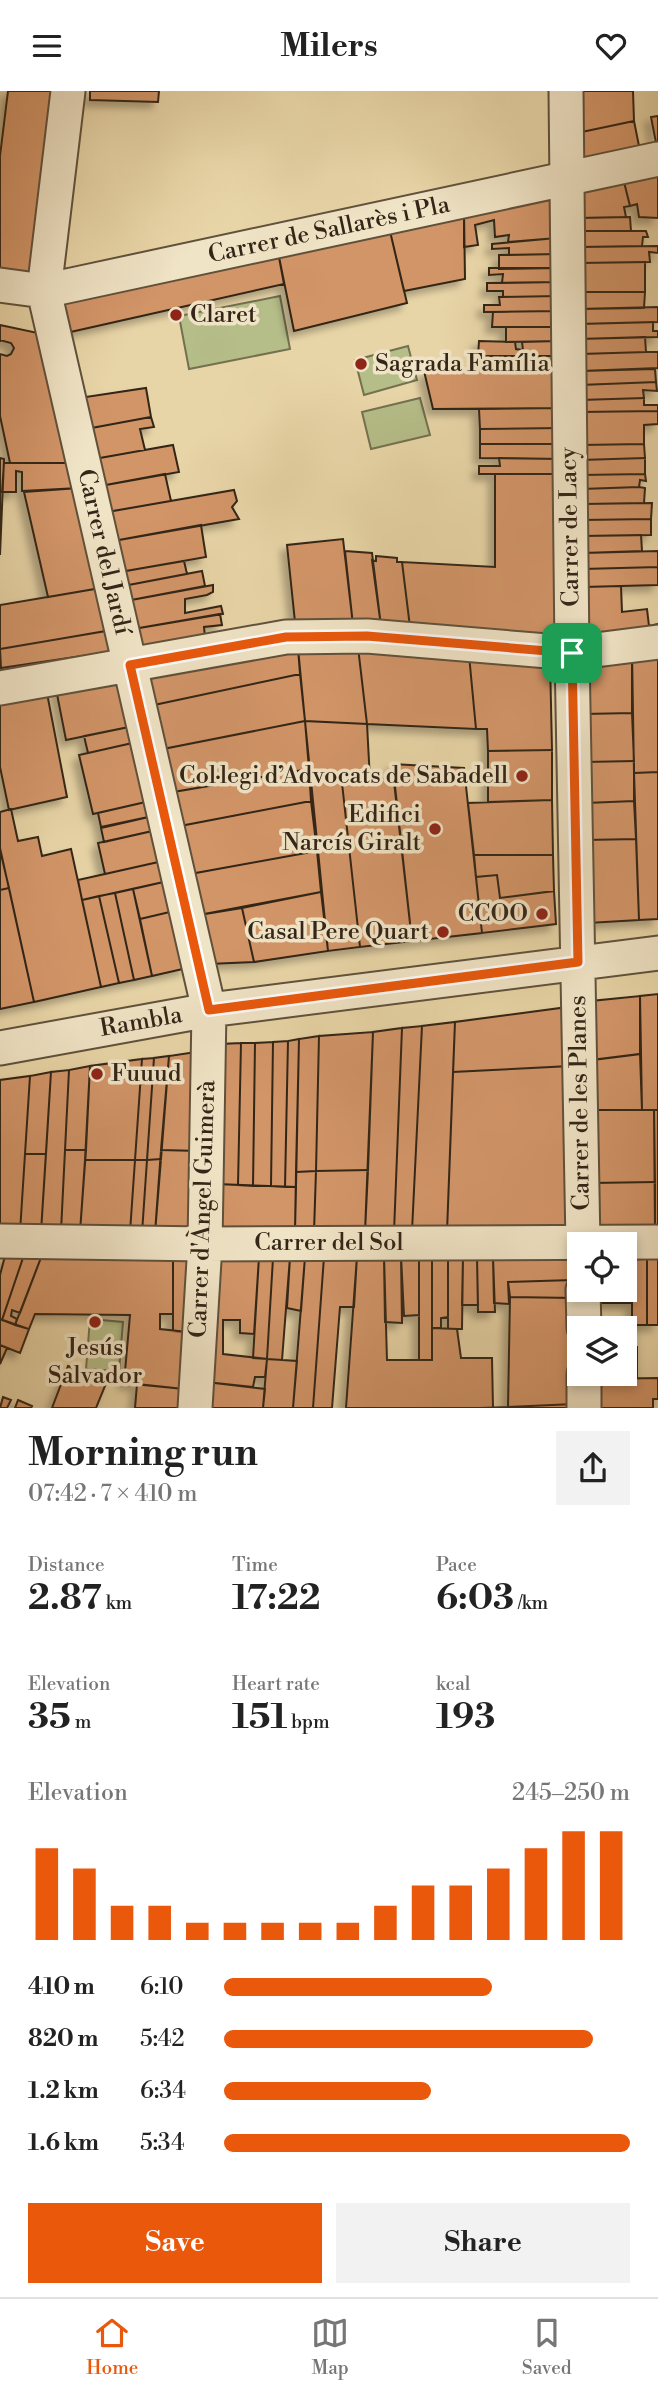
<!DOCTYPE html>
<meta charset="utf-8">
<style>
:root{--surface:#fff;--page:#f2f2f2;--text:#222;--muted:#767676;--line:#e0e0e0;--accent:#ea580c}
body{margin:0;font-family:"Libre Bodoni",serif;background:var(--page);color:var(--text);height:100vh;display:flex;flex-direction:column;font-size:26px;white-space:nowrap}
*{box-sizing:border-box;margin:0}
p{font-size:23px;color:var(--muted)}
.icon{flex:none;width:38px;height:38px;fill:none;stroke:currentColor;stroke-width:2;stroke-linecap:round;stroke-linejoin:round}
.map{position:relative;height:1317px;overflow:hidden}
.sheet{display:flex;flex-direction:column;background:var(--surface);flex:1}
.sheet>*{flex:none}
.controls{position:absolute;left:567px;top:1141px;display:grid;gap:14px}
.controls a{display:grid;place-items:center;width:70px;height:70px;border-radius:0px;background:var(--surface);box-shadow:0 4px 10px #0003;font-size:35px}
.pin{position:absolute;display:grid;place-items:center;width:60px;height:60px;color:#fff;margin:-30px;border-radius:14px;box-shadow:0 4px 10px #0006}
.round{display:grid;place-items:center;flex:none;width:74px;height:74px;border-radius:0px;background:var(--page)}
.summary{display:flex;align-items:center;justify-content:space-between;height:119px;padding:0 28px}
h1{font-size:38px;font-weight:700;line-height:52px}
.stats{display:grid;grid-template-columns:repeat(3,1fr);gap:10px;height:119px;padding:7px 28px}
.stats div{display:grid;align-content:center}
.stats b{font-size:35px;font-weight:700}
.stats small{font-size:19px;font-weight:400}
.stats p{font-size:19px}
.chart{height:196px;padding:14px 28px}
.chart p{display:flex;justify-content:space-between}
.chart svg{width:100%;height:126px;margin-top:7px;stroke:var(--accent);stroke-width:6}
.primary-button{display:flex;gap:14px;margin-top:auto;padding:14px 28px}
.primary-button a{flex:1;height:80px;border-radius:0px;background:var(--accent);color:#fff;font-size:28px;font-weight:700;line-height:80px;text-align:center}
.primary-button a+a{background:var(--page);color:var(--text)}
ul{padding:0 28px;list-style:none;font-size:23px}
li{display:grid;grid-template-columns:112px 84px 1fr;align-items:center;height:52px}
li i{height:18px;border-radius:9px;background:var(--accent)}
header{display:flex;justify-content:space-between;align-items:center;height:91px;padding:0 28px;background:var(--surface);font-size:32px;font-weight:700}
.tab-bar{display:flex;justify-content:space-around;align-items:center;height:98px;border-top:2px solid var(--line);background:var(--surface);font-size:19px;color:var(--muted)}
.tab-bar a{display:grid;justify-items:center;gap:4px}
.tab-bar .selected{color:var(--accent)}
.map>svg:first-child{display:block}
.pitch{fill:#b5bd88;stroke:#747150;stroke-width:2}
.building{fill:#d29568;stroke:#332518;stroke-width:2;filter:url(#shadow)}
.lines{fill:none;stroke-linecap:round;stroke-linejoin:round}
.minor-casing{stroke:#60513c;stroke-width:37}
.minor{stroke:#f0e4c6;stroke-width:33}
.route-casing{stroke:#fff;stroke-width:14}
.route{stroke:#ea580c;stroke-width:9}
.poi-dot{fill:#8f2418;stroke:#f0e4c6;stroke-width:2.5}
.labels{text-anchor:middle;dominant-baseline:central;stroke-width:7;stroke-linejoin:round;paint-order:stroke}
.street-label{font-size:24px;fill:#332518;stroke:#f0e4c6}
.poi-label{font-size:24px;fill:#332518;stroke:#f0e4c6;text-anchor:end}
</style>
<header><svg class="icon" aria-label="menu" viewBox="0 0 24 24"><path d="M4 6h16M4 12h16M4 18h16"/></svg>Milers<svg class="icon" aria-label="heart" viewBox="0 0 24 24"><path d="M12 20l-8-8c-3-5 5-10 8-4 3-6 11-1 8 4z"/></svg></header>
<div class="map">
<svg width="658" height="1317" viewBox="0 0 658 1317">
<defs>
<filter id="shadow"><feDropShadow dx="-6" dy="6" stdDeviation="3.5" flood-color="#0004"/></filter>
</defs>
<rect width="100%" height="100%" fill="#e8d5a7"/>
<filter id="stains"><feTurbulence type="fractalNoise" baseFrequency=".00286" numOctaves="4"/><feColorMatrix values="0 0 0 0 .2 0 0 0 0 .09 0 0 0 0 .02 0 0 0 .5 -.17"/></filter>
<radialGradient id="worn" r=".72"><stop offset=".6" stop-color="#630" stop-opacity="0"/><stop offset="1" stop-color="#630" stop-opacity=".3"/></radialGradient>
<!-- pitch -->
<path class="pitch" d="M280 205 290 258 189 278 179 225Z
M408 255 417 289 364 304 355 269Z
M420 307 430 344 371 358 362 321Z
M90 1228 123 1231 119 1280 86 1278Z"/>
<!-- building -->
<path class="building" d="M8 0H56L33 194 0 188V65Z
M90 0H159L158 11 90 9Z
M576 0H633L634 30 577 42Z
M658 25V56L657 57 651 26Z
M634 30 640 60 577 74V42Z
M658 83V127L639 126 637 113 630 115 623 87Z
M623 87 630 115 624 116 626 126 578 127V94Z
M557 101V147L508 151 509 144 495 146 494 129 475 134 478 154 464 156V121Z
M464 121 465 188 404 200 389 136Z
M630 126 631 140H578V127Z
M389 136 407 212 294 240 278 161Z
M578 140H646L648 146H643L642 155 579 156Z
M557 147 558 163 509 164V157L492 158V153Z
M658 155V162L649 161 650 171 580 172 579 156Z
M278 161 284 193 66 242 58 208Z
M558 163V177L499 178V164Z
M645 171V201H579L580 172Z
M489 177H558V191L502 192 503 183 489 184Z
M558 191V205L503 206V200H487V192Z
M579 201H645L644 217 579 218Z
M558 205 557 220 484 221V214H500L499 206Z
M658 216V231L579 233V218Z
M557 220 558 236H492L493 221Z
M653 231V240H658V246L579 248V233Z
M0 234 38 242 73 372H10L0 325V263L7 265 11 263 14 257 11 252 0 249V251Z
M506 236H558V250L506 251Z
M645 246 646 261 581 263 579 248Z
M479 250 515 251 516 258 523 259 522 251 558 250 559 265H478Z
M646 261H658V277L581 280V263Z
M482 265H559V278L489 279V273H482Z
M559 278V317L433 318 424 280Z
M655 278 656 291 580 294 581 280Z
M656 291 657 300 643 299 644 307 581 309 580 294Z
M146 297 151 326 86 338 79 307Z
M644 307V314H658V320L580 321 581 309Z
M559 317 560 337 480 338 479 318Z
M658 320V333L644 334V353L581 354 580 321Z
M151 326 154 336 140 338 145 359 94 368 86 338Z
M560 337V353H480V338Z
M480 353H560V368L480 367Z
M644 353 645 367 581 369V354Z
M173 354 179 381 100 395 94 368Z
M0 367 4 368 0 464Z
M499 367 560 368 561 383H479V375H500Z
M645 367V383L581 384V369Z
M4 372H73L79 397 22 400V381L16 380V401H2Z
M165 383 171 410 107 421 100 395Z
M495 383H561L562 545 410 536 402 471 495 476Z
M645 383 646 390 640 389 639 396 582 398 581 384Z
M639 396 645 397 644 412 583 413 582 398Z
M79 397 101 497 48 506 24 401Z
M234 399 237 410 232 416 239 428 113 450 107 421Z
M652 412 651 428 582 429 583 413Z
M651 428V444L583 445 582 429Z
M201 434 206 466 120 481 113 450Z
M641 444 642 460 583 462V445Z
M343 448 353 534 295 531 287 454Z
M345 460 372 462 381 535 353 534Z
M658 460V476L583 478V462Z
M376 465 397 467V471H402L410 536 381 535 372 469 376 470Z
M184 470 187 483 123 495 120 481Z
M658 476V494L584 496 583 478Z
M202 480 205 495 126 510 123 495Z
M213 494V501L207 504 185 508V522L221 515 223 523 133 538 126 510Z
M621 495 622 521 647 518 649 535 658 533V542L585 550 584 496Z
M101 497 112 539 0 558V514Z
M220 523 222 534 204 536 205 546 138 559 133 538Z
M112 539 116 560 1 577 0 558Z
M358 556 469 564 476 638 367 633Z
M358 556 367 633 305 630 298 557Z
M298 557 300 583 154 614 147 582Z
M658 559V681L634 682 632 562Z
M632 562V622L584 623 583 566Z
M469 564 550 569 552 659 488 660 487 638H476Z
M300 583 305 630 163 658 154 614Z
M122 586 134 635 66 649 56 598Z
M46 597 67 706 9 719 0 676V605Z
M632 622 634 670 585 671 584 623Z
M305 630 309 678 173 701 163 658Z
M305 630 367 633 370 689 342 692 360 856 328 860Z
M134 635 137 651 88 662 84 645Z
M137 651 150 710 93 723 79 664Z
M552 659V709L488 711V660Z
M634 670V710L586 712 585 671Z
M392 673 464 677 482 842 412 850Z
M309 678 311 710 180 735 173 701Z
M658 681V828L639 829 634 682Z
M394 686 412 850 360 856 342 692Z
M552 709 553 764H474L468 712Z
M150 710 153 725 101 736 98 722Z
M311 710 317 760 190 783 180 735Z
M634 710 636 748 586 749V712Z
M11 718 18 750 38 746 42 765 71 758 101 896 34 911 0 757V721Z
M153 725 157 739 104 751 101 737Z
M157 739 163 770 105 783 98 752Z
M636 748 639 829 588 832 586 749Z
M0 759 9 797 0 799Z
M317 760 321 801 199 824 190 783Z
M474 764H553L554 800 500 807 497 784 476 786Z
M163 770 168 790 82 809 78 789Z
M497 784 500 807 554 800 556 833 482 842 476 786Z
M168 790 174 820 140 828 133 798Z
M9 797 34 911 0 918V799Z
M133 798 152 885 134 889 115 802Z
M321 801 328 860 254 871 242 817Z
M115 802 134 889 119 892 99 805Z
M99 805 119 892 101 896 82 809Z
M242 817 254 871 209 873 199 824Z
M174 820 187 877 152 885 140 828Z
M658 903V1019H642L640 905Z
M640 905V963L592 969 591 910Z
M568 916 570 975 453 981 455 931Z
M455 931 447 1141 412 1140 422 935Z
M422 935 412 1140 394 1141 402 937Z
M402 937 394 1141H365L373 941Z
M373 941 368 1079 316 1080 319 945Z
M319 945 316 1080 296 1081 299 948Z
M299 948 296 1096H285L288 950Z
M288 950 285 1096 271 1095 273 951Z
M273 951 271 1095H253L255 952Z
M241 952H255L253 1095 238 1094Z
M241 952 238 1094 217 1093 220 953Z
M203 960 199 1060 161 1059 169 965Z
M640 963 642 1019H592V969Z
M169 965 161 1068 147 1069 154 967Z
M154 967 147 1069H135L142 968Z
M142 968 135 1069H85L90 975Z
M90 975 86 1059H65L69 979Z
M570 975 572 1140 447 1141 453 981Z
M69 979 61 1140 41 1141 51 981Z
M51 981 46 1063H25L30 985Z
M30 985 20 1141H0V989Z
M592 1019H654L655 1091 592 1092Z
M654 1019H658V1140H655Z
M65 1059H86L80 1141 61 1140Z
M161 1059 199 1060 194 1142H155Z
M25 1063H46L41 1141H20Z
M161 1068 155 1142H142L147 1069Z
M85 1069H135L130 1141H80Z
M135 1069H147L142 1142 130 1141Z
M368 1079 365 1141H314L316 1080Z
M316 1080 314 1141 295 1140 296 1081Z
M655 1091V1140L593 1141 592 1092Z
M217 1093 296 1096 295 1140 215 1136Z
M24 1164H42L20 1222 12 1219 11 1225 17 1228 15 1234 2 1229Z
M24 1164 2 1229 0 1228V1184L5 1165Z
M42 1164 173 1166V1223H160V1238L187 1241 183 1298 124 1292 130 1224 35 1223 29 1238 15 1234Z
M193 1165 187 1241 173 1240V1166Z
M215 1165 259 1166 254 1243 240 1242V1229H223V1263L267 1268 265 1286H255L253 1296 206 1291Z
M357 1165H384L387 1269H432V1237L457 1238 461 1267H492L493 1317H346Z
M357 1165 354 1216H340L332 1317H313L324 1166Z
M384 1165H401L402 1232 385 1231Z
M401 1165 419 1166V1224L404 1225Z
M572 1165 573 1189 508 1191 509 1213 494 1212 493 1166Z
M259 1166 273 1167 267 1268 253 1267Z
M290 1166H305L301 1220 287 1217Z
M290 1166 282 1269 267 1268 273 1167Z
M305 1166H324L313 1317H293Z
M419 1166H432V1269H419Z
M432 1166H448V1226L441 1227V1237H432Z
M448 1166H463L462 1238H448Z
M463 1166H477L478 1214H462Z
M477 1166H493L495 1221H478Z
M625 1166H632V1212H593V1199H625Z
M632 1166H647V1234H632Z
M647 1166H658V1234H647Z
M573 1189 574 1207 510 1206 508 1191Z
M510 1206 574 1207V1313L508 1316Z
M0 1228 29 1238 20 1262 0 1254Z
M0 1254 7 1257 0 1273Z
M625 1256H637V1274H625Z
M267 1268 297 1270 293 1317H263Z
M625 1274H637V1287L594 1288V1283H625Z
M68 1275 107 1290 96 1317H52Z
M658 1287V1308H653V1317H595L594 1288Z
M206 1291 265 1298 263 1317H204Z
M137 1293 183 1298 181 1317H135Z
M3 1306 11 1309 7 1317H0Z
M18 1309 32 1315 31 1317H15Z
M574 1313V1317H480L508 1316Z"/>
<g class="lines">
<!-- minor casing -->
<g class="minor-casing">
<path id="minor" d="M68 0 44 200 209 919 205 1153 195 1317
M566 0 572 562 583 1153
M0 194 44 200 658 68
M0 597 286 546 367 545 572 562 658 551
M0 957 209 919 658 862
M0 1150 205 1153 658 1151
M583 1199 584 1237
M584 1283V1317"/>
</g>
<!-- minor -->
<use href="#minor" class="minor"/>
</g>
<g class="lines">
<!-- route casing -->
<g class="route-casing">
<path id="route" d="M367 545 572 562 578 871 209 919 130 574 286 546Z"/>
</g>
<!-- route -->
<use href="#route" class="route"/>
</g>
<!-- markers -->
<g class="poi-dot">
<circle cx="176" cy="224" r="7"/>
<circle cx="361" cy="273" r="7"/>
<circle cx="522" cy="685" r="7"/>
<circle cx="435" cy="738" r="7"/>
<circle cx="542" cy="823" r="7"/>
<circle cx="443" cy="841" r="7"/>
<circle cx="97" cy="983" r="7"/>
<circle cx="95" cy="1231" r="7"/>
</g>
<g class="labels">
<!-- street labels -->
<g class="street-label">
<text transform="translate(329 139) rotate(-12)">Carrer de Sallarès i Pla</text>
<text transform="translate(570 436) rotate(-91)">Carrer de Lacy</text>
<text transform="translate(104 461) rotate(77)">Carrer del Jardí</text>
<text transform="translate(141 931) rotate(-10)">Rambla</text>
<text transform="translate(580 1012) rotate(-91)">Carrer de les Planes</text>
<text transform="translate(203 1118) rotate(-88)">Carrer d'Àngel Guimerà</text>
<text x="329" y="1152">Carrer del Sol</text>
</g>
<!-- poi labels -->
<g class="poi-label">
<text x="190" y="224" text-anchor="start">Claret</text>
<text x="375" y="273" text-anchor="start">Sagrada Família</text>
<text x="508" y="685">Col·legi d’Advocats de Sabadell</text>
<text x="421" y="724">Edifici<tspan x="421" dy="28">Narcís Giralt</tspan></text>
<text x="528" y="823">CCOO</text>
<text x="429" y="841">Casal Pere Quart</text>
<text x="111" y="983" text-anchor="start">Fuuud</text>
<text x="95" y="1257" text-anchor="middle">Jesús<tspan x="95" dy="28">Salvador</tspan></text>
</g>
</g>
<rect width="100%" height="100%" filter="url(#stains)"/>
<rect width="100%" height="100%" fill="url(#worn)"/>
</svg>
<div class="controls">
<a><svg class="icon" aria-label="locate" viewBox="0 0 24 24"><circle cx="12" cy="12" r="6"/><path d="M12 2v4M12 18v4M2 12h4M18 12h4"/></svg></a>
<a><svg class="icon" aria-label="layers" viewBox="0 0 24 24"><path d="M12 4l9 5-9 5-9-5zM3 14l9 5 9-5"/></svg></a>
</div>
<div class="pin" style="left:572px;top:562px;background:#1e9e55"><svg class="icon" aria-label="arrive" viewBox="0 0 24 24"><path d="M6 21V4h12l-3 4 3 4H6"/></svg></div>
</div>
<section class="sheet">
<div class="summary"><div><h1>Morning run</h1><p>07:42 · 7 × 410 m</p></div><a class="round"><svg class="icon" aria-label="share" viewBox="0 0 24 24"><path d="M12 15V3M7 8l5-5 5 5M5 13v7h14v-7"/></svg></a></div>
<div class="stats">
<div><p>Distance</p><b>2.87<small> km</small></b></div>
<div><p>Time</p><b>17:22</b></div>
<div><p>Pace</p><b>6:03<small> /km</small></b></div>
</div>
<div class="stats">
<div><p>Elevation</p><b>35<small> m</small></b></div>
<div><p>Heart rate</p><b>151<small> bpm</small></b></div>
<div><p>kcal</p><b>193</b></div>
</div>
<div class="chart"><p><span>Elevation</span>245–250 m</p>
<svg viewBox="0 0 160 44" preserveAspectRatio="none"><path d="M5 44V12M15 44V19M25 44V32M35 44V32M45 44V38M55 44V38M65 44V38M75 44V38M85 44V38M95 44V32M105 44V25M115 44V25M125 44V19M135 44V12M145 44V6M155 44V6"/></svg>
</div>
<ul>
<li><b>410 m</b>6:10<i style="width:66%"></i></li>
<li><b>820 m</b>5:42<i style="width:91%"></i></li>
<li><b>1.2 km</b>6:34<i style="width:51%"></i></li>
<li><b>1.6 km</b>5:34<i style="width:100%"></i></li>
</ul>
<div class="primary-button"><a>Save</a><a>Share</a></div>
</section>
<nav class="tab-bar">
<a class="selected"><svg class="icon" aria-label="home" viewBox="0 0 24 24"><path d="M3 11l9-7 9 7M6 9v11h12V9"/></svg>Home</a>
<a><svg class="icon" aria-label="map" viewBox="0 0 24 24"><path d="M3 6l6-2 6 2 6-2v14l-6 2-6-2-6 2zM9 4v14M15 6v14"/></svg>Map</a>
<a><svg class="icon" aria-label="saved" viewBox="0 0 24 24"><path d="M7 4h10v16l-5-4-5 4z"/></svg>Saved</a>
</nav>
